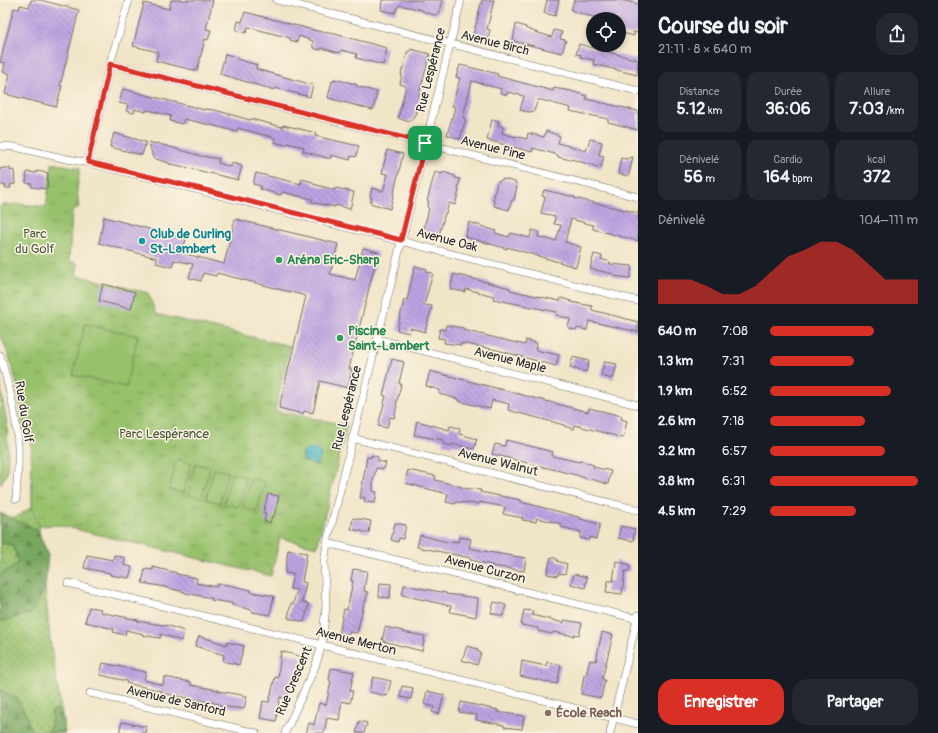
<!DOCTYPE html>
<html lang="fr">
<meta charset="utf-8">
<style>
:root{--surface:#171b24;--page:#242831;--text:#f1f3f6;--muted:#9ea1a6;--accent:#d93025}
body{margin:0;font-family:Pangolin,sans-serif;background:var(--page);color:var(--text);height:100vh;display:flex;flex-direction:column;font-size:15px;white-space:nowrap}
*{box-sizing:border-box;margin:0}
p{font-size:13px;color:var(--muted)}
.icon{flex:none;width:22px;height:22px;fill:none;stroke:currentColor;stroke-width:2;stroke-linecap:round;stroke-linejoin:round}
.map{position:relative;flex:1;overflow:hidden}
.details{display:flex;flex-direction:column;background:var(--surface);width:300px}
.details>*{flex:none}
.fabs{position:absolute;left:586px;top:12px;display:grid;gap:8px}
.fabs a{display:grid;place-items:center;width:40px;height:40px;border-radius:50%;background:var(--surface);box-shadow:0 2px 6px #0003;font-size:20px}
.pin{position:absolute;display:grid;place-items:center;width:34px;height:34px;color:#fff;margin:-17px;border-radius:8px;box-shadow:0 2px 6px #0006}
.round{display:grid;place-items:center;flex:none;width:42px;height:42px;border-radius:16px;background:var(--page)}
.summary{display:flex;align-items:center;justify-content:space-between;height:68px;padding:0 20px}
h1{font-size:22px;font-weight:800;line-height:30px}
.figures{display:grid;grid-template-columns:repeat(3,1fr);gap:6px;height:68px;padding:4px 20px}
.figures div{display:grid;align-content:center;border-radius:10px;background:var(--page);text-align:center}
.figures b{font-size:17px;font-weight:800}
.figures small{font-size:11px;font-weight:400}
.figures p{font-size:11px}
.chart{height:112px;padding:8px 20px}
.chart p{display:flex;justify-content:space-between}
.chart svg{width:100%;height:72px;margin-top:4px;fill:var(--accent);opacity:.7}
.primary-button{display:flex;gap:8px;margin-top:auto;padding:8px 20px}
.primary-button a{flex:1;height:46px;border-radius:16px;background:var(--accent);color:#fff;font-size:16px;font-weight:800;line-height:46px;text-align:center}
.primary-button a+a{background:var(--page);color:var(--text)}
ul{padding:0 20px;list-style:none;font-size:13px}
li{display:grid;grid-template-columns:64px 48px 1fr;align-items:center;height:30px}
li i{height:10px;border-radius:5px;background:var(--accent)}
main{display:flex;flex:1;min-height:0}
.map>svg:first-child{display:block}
.grass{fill:url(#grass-dots);stroke:#62764c}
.forest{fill:url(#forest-firs);stroke:#526946}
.park{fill:url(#park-tufts);stroke:#62764c}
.pitch{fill:#98c16c;stroke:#62764c}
.water{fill:#42b2ba;stroke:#366e72}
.building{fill:url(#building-back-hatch)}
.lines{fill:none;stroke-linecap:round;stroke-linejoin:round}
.street-casing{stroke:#706c62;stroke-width:8}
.street{stroke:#fff;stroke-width:7}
.route-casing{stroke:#fff;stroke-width:8}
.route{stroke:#d93025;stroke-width:5}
.culture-dot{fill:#0f9aa8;stroke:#fcf5e5;stroke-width:1.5}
.leisure-dot{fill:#2e9e5b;stroke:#fcf5e5;stroke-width:1.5}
.education-dot{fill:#8d6e63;stroke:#fcf5e5;stroke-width:1.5}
.labels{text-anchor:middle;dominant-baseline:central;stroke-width:3;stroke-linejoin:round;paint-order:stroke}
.street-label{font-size:13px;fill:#2b2b2b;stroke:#fcf5e5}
.park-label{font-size:13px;fill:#4c583e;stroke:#fcf5e5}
.culture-label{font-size:13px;font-weight:bold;fill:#0d838f;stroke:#fcf5e5;text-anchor:start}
.leisure-label{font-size:13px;font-weight:bold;fill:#27864d;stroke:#fcf5e5;text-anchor:start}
.education-label{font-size:13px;font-weight:bold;fill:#785e54;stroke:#fcf5e5;text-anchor:start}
</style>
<main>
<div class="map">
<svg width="638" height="733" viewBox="0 0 638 733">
<defs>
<pattern id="grass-dots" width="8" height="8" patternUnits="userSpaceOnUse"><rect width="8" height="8" fill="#98c16c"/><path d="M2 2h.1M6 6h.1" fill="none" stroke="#7c9d59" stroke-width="1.8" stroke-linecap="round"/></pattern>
<pattern id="forest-firs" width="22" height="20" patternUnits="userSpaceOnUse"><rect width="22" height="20" fill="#7aa760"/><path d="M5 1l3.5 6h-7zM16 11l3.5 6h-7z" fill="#64884f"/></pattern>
<pattern id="park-tufts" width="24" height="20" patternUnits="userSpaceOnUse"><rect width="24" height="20" fill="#98c16c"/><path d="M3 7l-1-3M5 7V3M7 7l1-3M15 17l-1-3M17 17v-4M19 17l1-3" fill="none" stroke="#7c9d59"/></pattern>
<pattern id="building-back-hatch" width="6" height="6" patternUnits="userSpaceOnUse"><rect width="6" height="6" fill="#bda2e2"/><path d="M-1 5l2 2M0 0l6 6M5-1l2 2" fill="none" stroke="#9a84b7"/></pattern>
</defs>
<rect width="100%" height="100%" fill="#fcf5e5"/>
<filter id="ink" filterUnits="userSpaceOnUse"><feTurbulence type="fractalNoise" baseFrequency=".025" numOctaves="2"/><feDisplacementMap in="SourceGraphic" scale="8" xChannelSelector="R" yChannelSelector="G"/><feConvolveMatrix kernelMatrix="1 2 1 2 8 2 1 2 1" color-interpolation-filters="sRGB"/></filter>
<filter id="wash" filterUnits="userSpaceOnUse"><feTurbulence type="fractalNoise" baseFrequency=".012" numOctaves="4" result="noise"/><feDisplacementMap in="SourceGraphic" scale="16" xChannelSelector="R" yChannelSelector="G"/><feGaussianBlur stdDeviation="0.9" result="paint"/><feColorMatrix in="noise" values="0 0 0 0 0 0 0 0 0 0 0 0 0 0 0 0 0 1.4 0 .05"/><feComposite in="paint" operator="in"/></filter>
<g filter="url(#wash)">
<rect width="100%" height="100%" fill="#f1e5c8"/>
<!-- grass -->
<path class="grass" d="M0 383 7 425 8 451 7 474 0 485Z
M32 507 39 526 50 639 65 733H0V518L16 517Z"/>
<!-- forest -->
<path class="forest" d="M0 513 36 529 48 553 45 589 32 613 0 622V575L18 563 13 545 0 543Z
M0 690 18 699 27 717 32 733H0Z
M57 709 64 720V733H47L51 724 52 711Z"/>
<!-- park -->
<path class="park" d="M52 163 80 168 77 189 79 207 72 212 69 261 76 263 78 264 76 275 148 293 156 314 290 346 275 411 347 425 317 547 280 538 271 576 58 525 39 526 32 507 31 431 30 430 24 433C20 399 15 365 0 335V205L20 204 46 207Z"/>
<!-- pitch -->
<path class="pitch" d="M85 324 138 336 126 387 73 375Z
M177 459 191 463 184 493 169 490Z
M195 464 210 467 202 498 188 495Z
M214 469 228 472 220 503 206 499Z
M232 473 246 477 239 507 224 504Z
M251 478 265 481 257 512 243 508Z"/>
<!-- water -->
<path class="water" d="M309 448 316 449 321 454 320 459 316 465 303 461V452Z"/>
<g id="blocks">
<!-- building -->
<path class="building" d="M31 0H40L79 10 60 86H62L56 107 5 94 10 74 3 72 5 63 0 62 14 8 19 9 20 5 29 7Z
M171 0H213L206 29 211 30 208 40 205 39 197 71 156 61 158 52 133 46 144 3 169 9Z
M382 0H443L440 11 439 10 438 14 434 15 422 11V10L399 5 395 13 381 10Z
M482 0H494L487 29 490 30 488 40 473 36Z
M547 0H559L555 16 544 13Z
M574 0H621L638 4V33L634 32V36L619 32V19H593V17L575 12 571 10Z
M245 12 317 31 335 34 387 48 383 65 356 58 357 54 341 50 340 53 321 48 320 50 313 48V41L299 36 297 42 290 40V38L248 27 246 33 236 30 238 21 242 22Z
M516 24 526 27 525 28 535 32 552 37 554 30 562 32 560 39 566 40 562 53 513 41Z
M579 44 638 60 637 75 593 64 594 60 580 57 581 55 576 54Z
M411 49 430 54 418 98 420 99 415 115H414L412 120H409V122L398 118 406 86 400 84 402 74H401L408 51 410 52Z
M225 54 237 57V59L257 65 256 69 313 85 310 97 275 88 274 90 264 87 220 74Z
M460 65 494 73 498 74 497 76 553 91 554 88 571 91 587 96 586 99 638 111V130L608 122V119L570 111 571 108 541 100H538L534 111 529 112 520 110 524 96 508 92 507 95 500 93 501 89 472 81 464 113 463 118H466L460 139 447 135 455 107 452 106 460 78 456 77Z
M334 79 356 84V86L377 92 373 110 328 98 332 81 333 82Z
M123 89 205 110V109L215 110 250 120 251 119 282 127 283 125 296 128 316 133 315 136 359 146 356 157 351 156 350 160 331 155V158H327L303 151 304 147 287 143 286 145 274 142 275 138 238 128 237 132 219 127 184 119 183 124 170 121 171 116 152 111 146 110V112L135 109 134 113 126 111 128 105 119 103Z
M492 120 499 121 498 125 503 127 502 133 515 137V136L527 139 528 133 544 137 546 131 560 136 558 143 586 151 590 139 602 142 599 155 604 156 601 168 571 159V160L558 157V155L533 148 532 152 487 140Z
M114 133 146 142 142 155 110 147Z
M149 142 156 144V143L201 156 219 159 218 163 231 167 232 163 242 166 238 180 172 164 170 165 169 163 153 158Z
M387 150 403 154 390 209 370 203 372 198 370 197 372 188 383 191 388 174 382 173Z
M633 157 629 174 628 176 618 174 621 158 625 159Z
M3 168H10V171L14 170 15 184 10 185 11 188H5V185H0V169Z
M37 171 48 173 47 189 32 187V184L26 183 27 172 36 173Z
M435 172 442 174 443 172 455 176V178L460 179 458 190 459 191 455 205 449 203 446 213H445L439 235 423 231 429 209 427 207 429 201H427Z
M256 173 301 184 302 179 313 182V184L335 190 336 188 354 192 350 209 335 205V207L320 204 312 202V199L282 192 281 195 260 189 261 186 253 184Z
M503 179 515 182 517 186 514 200H512L509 210 494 206 495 202 493 201 497 182Z
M544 190 575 197 574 198 638 213V241L593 229V225L571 219 565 242 581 247 576 267 507 247V249L501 247 465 237 469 222 496 231 495 233 509 237 511 233 530 238 532 230 539 232 538 237 556 241 561 225 554 224 555 216 541 213 545 197 542 196Z
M104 217 186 239 182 253 224 264 235 219 338 244 330 274 355 280 363 248 378 252 349 369H352L348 388 320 381 313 413 304 411 303 414 279 408 306 296 217 273 216 276 203 273 201 281 189 278 193 264 174 260 172 267 156 263 157 258 99 243Z
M594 254 602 256 601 259 610 262V264L632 266 630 278 613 276 614 274 590 269Z
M415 266 427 269 426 272 433 273 424 305 432 306 425 332 410 328 409 333 397 330 404 300H407Z
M454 274 510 288V290L536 296 560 301 561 298 571 301V302L592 306V310L638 322V332L589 321 587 330 577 328 576 330 568 328 570 319 556 315 557 312 493 299 494 296 466 289 465 292 450 289Z
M103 284 135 292 131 309 99 301Z
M446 325 463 328V330L525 345 526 340 537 343 535 350 559 355 556 366 497 350 461 343V345L444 343 445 339 438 338 440 329 445 330Z
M573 357 589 361 586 372 570 368Z
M392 359 404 362 399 383 401 384 396 405 397 406 394 418 390 417 387 428 378 426 386 396 383 395Z
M604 362 617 364 613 379 601 376Z
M430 371 588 412 589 408 622 416 621 419 627 421 623 438 575 425 574 429 564 426V425L508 410 509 404 492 400 490 409 458 401V399L439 394 440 390 426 386Z
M417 421 449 430 450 426 460 428 459 434 477 439 474 449 452 444 451 446 443 444 444 440 414 435Z
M506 440 553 452 552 456 579 462 580 461 594 465 593 467 611 471 608 484 590 479V480L576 475 492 454 495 444 505 446Z
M371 455 378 457V461L386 463 384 469 376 468 373 481V491L377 492 375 503 364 502 365 498H360L367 457 371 458Z
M408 470 436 476 435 480 462 487V488L481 490 480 492 521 500V502L568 514 581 518 580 519 600 524 596 539 590 537 589 540 580 538 581 532 561 527 562 524 537 518 536 522 522 520 523 518 503 514 505 507 479 502V504L456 502 455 504 446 502 448 494 405 483Z
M268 494 279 496 274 517 272 516 270 523 264 521 266 513H263Z
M353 518 371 521 369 533 351 529Z
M395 523 406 525 403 539 399 538 398 542 391 540Z
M621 526 635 529 633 541 618 538Z
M420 535 451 543 452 541 458 542 459 537 471 539 469 548 494 553 526 558 524 571 492 566V565L470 560 471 558 417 547Z
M288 550 307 553 302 582 306 583 302 602 309 604 304 622 288 618 291 603 293 604 297 590 290 589 293 574 285 573Z
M87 555 113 560 114 555 125 558 124 565 132 567 129 578 110 575V573L84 568Z
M551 557 557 559V561L567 564 565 574 558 573V576L547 574Z
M616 561 630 565 629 572 625 571 622 594 606 592 608 581H613Z
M153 567 177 573 176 574 197 578 196 583 217 587V584L229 585 251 590V592L274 596 270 615 252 612V610L232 605V603L211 600 212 598 185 593V592L160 586 142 583 145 569 153 570Z
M353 569 367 571 364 591 368 592 365 603H364L357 633 349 632V634L339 633 344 609 347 610 353 581H351Z
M574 574 587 577 585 588 571 584Z
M380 583 391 584 390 598 379 597Z
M404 585 446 593V594L478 598 476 617 450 612 451 606 402 595Z
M494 602 506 605 503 616 491 613Z
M89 607 101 609 100 612 138 620 137 621 169 626 184 631 181 641 161 634 160 638 142 635 143 634 126 630 125 635 113 632 114 629 85 622Z
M524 610 533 611 532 615 564 623V620L582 623 579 635 574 634V636L553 632 552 634 538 631V628L521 625Z
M385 627 403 631 402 632 425 636 422 651 382 641Z
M602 632 613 635 602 679 605 680 601 698 581 694 584 675H586L590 660 596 661Z
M199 636 227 645V642L244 646 239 665 223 661 224 655 195 646Z
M467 646 478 649 477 651 481 653 477 665 462 660Z
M281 651 302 657 297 677 292 676 287 699 280 697 276 721 260 718 263 701 269 702 275 677 278 678Z
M522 661 546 666 547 662 561 665 557 684 520 676Z
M103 663 146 672 144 680 163 685 164 677 191 682V685L218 690V691L247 696 244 709 220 706V704L161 693 162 691 126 683 127 681 100 675Z
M331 668 354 672 350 691H353L350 703 342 701 339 720 327 718 324 733H306L309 723 314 725 319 703 326 705 331 681 329 680Z
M373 677 391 681 387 696 369 692Z
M402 686 413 688 411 699 400 697Z
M427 691 444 695 439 714 432 712 434 707 424 704Z
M461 702 498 710 497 712 524 716 522 729 504 727V725L476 720 477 715 459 712Z
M359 721 367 723 364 733H356Z
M122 722 147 727 146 733H119Z"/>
</g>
</g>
<g filter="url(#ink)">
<use href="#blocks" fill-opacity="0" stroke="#706c62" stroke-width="1"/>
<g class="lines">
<!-- street casing -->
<g class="street-casing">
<path id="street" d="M277 0 638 91
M110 64 638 197
M0 146 15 147 67 159 96 164 638 301
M88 162 110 64 129 0
M377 339 638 405
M0 355C8 385 17 415 18 446 19 463 17 481 16 499
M352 438 638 510
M327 543 638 619
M68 583 322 645 638 724
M90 693 256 733
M285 733 315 667 322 645 326 606 324 563 327 543 461 0
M610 733 638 615"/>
</g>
<!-- street -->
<use href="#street" class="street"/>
</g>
</g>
<g class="lines" filter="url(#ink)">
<!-- route casing -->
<g class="route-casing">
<path id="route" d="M110 64 425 143 401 240 201 189 88 162Z"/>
</g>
<!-- route -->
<use href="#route" class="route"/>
</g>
<!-- markers -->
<circle class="culture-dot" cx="142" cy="241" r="4"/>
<g class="leisure-dot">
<circle cx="279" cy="260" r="4"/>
<circle cx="340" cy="338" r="4"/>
</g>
<circle class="education-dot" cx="548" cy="713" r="4"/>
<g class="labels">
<!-- street labels -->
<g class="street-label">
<text transform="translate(495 43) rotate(14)">Avenue Birch</text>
<text transform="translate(431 70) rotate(-76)">Rue Lespérance</text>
<text transform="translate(493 148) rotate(14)">Avenue Pine</text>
<text transform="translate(447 240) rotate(14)">Avenue Oak</text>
<text transform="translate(510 360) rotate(14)">Avenue Maple</text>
<text transform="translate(347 408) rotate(-76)">Rue Lespérance</text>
<text transform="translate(24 412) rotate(81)">Rue du Golf</text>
<text transform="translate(498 462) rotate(14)">Avenue Walnut</text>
<text transform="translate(485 569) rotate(14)">Avenue Curzon</text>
<text transform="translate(356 641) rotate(14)">Avenue Merton</text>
<text transform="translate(294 681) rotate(-67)">Rue Crescent</text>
<text transform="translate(176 701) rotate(13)">Avenue de Sanford</text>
</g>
<!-- park labels -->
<g class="park-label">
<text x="35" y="234">Parc<tspan x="35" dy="15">du Golf</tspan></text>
<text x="164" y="434">Parc Lespérance</text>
</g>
<!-- culture labels -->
<g class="culture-label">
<text x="150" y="234">Club de Curling<tspan x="150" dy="15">St-Lambert</tspan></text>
</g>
<!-- leisure labels -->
<g class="leisure-label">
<text x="287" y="260">Aréna Eric-Sharp</text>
<text x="348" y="331">Piscine<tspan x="348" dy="15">Saint-Lambert</tspan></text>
</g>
<!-- education labels -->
<g class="education-label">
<text x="556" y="713">École Reach</text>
</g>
</g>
</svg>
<div class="fabs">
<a><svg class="icon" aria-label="locate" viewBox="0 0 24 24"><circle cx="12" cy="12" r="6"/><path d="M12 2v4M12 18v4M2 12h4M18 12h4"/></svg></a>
</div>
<div class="pin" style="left:425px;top:143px;background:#1e9e55"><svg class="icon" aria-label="arrive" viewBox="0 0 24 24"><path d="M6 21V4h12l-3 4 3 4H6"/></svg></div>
</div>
<section class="details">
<div class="summary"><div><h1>Course du soir</h1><p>21:11 · 8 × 640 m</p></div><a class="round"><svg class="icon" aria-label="share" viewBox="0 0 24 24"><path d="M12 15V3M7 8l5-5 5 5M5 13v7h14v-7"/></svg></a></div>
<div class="figures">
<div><p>Distance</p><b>5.12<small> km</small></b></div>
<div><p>Durée</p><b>36:06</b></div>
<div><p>Allure</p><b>7:03<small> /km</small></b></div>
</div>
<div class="figures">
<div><p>Dénivelé</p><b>56<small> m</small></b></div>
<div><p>Cardio</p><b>164<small> bpm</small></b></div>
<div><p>kcal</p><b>372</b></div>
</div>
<div class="chart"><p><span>Dénivelé</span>104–111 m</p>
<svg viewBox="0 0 160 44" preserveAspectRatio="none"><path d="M0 44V29L10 29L20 29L30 33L40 38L50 38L60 33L70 24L80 15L90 11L100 6L110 6L120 11L130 20L140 29L150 29L160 29V44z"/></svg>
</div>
<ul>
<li><b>640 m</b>7:08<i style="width:70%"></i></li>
<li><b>1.3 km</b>7:31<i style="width:57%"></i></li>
<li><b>1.9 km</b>6:52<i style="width:82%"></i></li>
<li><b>2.6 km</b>7:18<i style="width:64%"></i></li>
<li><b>3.2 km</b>6:57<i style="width:78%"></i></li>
<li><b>3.8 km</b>6:31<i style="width:100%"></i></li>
<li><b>4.5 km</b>7:29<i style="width:58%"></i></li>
</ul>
<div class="primary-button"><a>Enregistrer</a><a>Partager</a></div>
</section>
</main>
